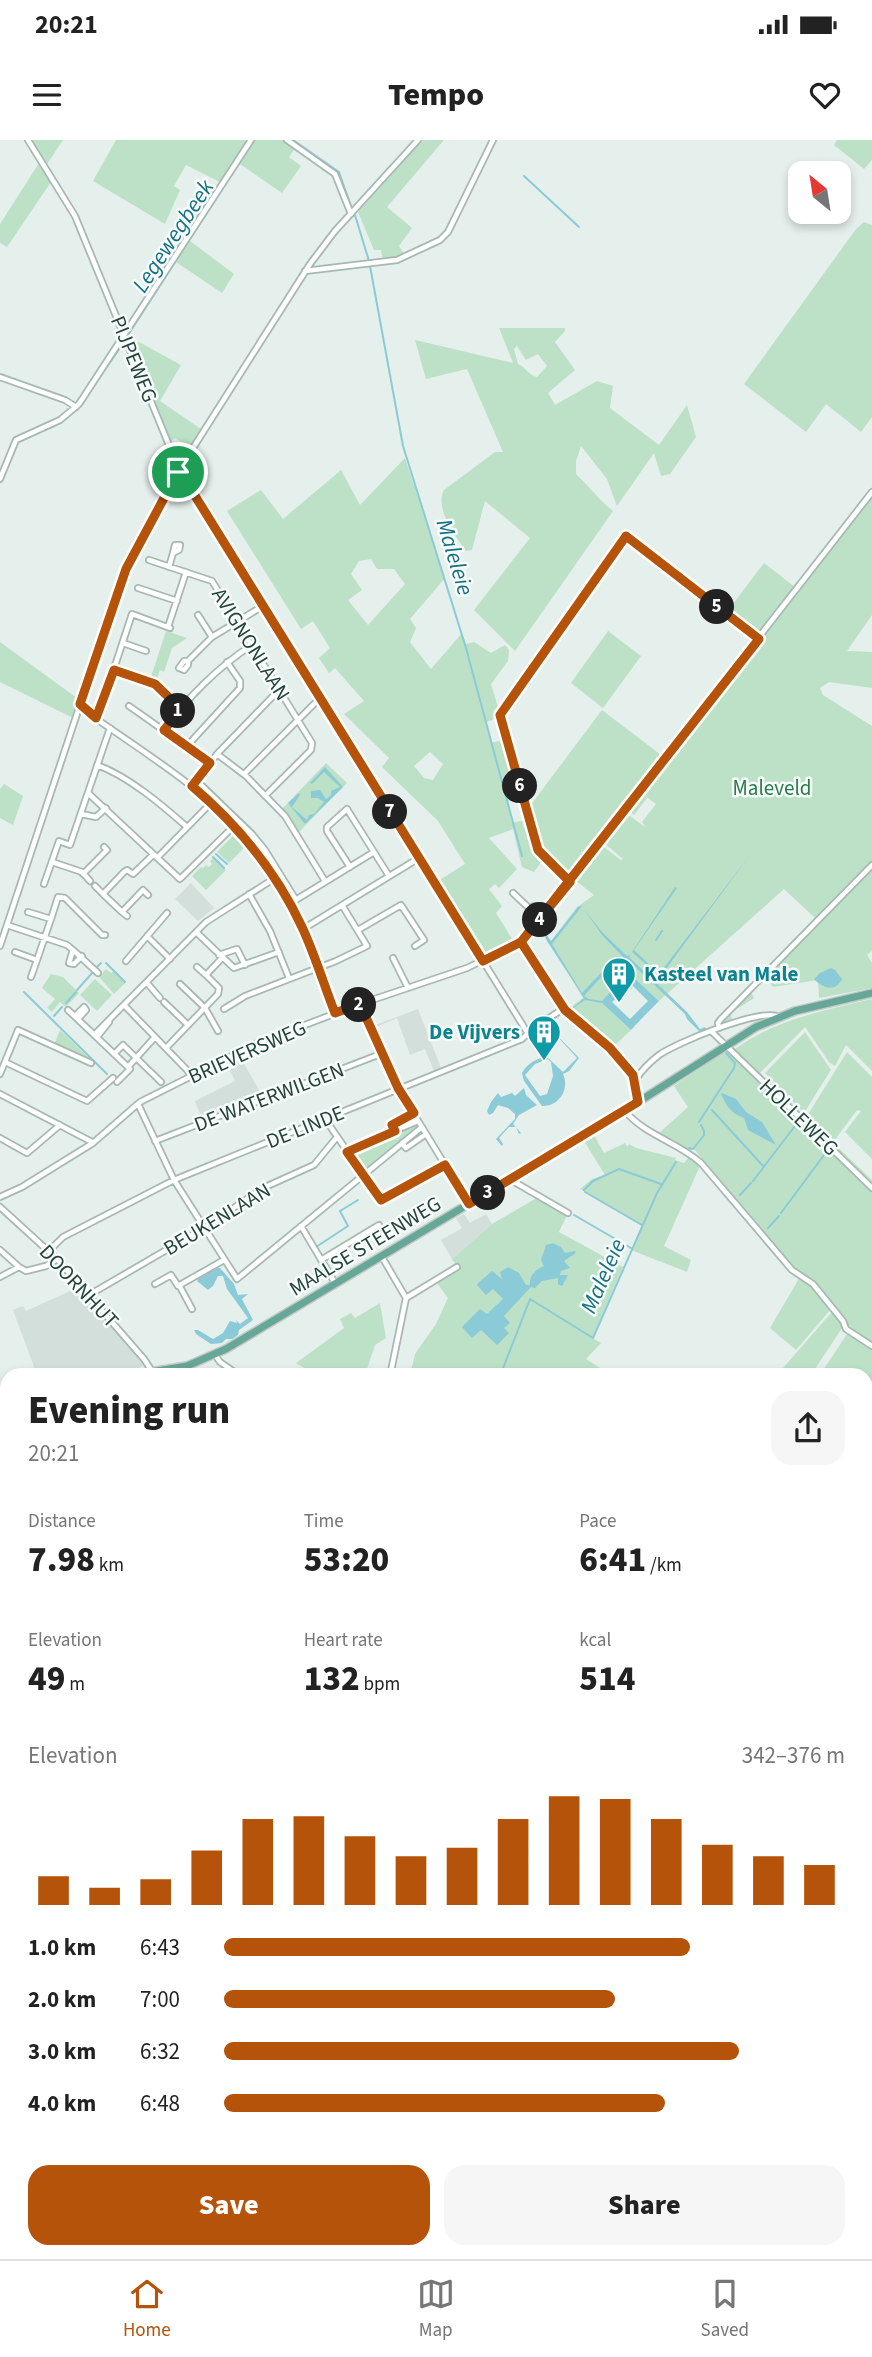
<!DOCTYPE html>
<meta charset="utf-8">
<style>
:root{--surface:#fff;--page:#f6f6f6;--text:#222;--muted:#767676;--line:#e0e0e0;--accent:#b45309}
body{margin:0;font-family:"Source Sans 3",sans-serif;background:var(--page);color:var(--text);height:100vh;display:flex;flex-direction:column;font-size:26px;white-space:nowrap}
*{box-sizing:border-box;margin:0}
p{font-size:23px;color:var(--muted)}
.icon{flex:none;width:38px;height:38px;fill:none;stroke:currentColor;stroke-width:2;stroke-linecap:round;stroke-linejoin:round}
.map{position:relative;flex:1;overflow:hidden}
.sheet{position:absolute;left:0px;top:1228px;width:873px;height:891px;display:flex;flex-direction:column;background:var(--surface);border-radius:21px 21px 0 0;box-shadow:0 4px 10px #0003}
.sheet>*{flex:none}
.needle{width:46px;rotate:330deg}
.controls{position:absolute;left:788px;top:21px;display:grid;gap:14px}
.controls a{display:grid;place-items:center;width:63px;height:63px;border-radius:14px;background:var(--surface);box-shadow:0 4px 10px #0003;font-size:35px}
.pin{position:absolute;display:grid;place-items:center;width:60px;height:60px;color:#fff;margin:-30px;border:4px solid #fff;border-radius:50%;box-shadow:0 2px 7px #0007}
.km{position:absolute;width:35px;height:35px;margin:-18px;border-radius:50%;background:#222;color:#fff;font-size:19px;line-height:35px;text-align:center}
.round{display:grid;place-items:center;flex:none;width:74px;height:74px;border-radius:21px;background:var(--page)}
.overview{display:flex;align-items:center;justify-content:space-between;height:119px;padding:0 28px}
h1{font-size:38px;font-weight:800;line-height:52px}
.stats{display:grid;grid-template-columns:repeat(3,1fr);gap:10px;height:119px;padding:7px 28px}
.stats div{display:grid;align-content:center}
.stats b{font-size:35px;font-weight:800}
.stats small{font-size:19px;font-weight:400}
.stats p{font-size:19px}
.chart{height:196px;padding:14px 28px}
.chart p{display:flex;justify-content:space-between}
.chart svg{width:100%;height:126px;margin-top:7px;stroke:var(--accent);stroke-width:6}
.primary-button{display:flex;gap:14px;margin-top:auto;padding:14px 28px}
.primary-button a{flex:1;height:80px;border-radius:21px;background:var(--accent);color:#fff;font-size:28px;font-weight:800;line-height:80px;text-align:center}
.primary-button a+a{background:var(--page);color:var(--text)}
ul{padding:0 28px;list-style:none;font-size:23px}
li{display:grid;grid-template-columns:112px 84px 1fr;align-items:center;height:52px}
li i{height:18px;border-radius:9px;background:var(--accent)}
.status{display:flex;justify-content:space-between;align-items:center;height:49px;padding:0 35px;background:var(--surface);direction:ltr}
.status svg{height:19px;fill:currentColor}
header{display:flex;justify-content:space-between;align-items:center;height:91px;padding:0 28px;background:var(--surface);font-size:32px;font-weight:800}
.tab-bar{display:flex;justify-content:space-around;align-items:center;height:98px;border-top:2px solid var(--line);background:var(--surface);font-size:19px;color:var(--muted)}
.tab-bar a{display:grid;justify-items:center;gap:4px}
.tab-bar .current{color:var(--accent)}
.map>svg:first-child{display:block}
.built{fill:#d3dfda}
.green{fill:#bde1c7;fill-rule:evenodd}
.water{fill:#8bcbd7;fill-rule:evenodd}
.lines{fill:none;stroke-linecap:round;stroke-linejoin:round}
.stream{stroke:#8bcbd7;stroke-width:2}
.minor-casing{stroke:#a7b8b3;stroke-width:8}
.major-casing{stroke:#c1cac8;stroke-width:10}
.minor{stroke:#fff;stroke-width:4.5}
.major{stroke:#67a797;stroke-width:7}
.route-casing{stroke:#fff;stroke-width:14}
.route{stroke:#b45309;stroke-width:9}
.labels{text-anchor:middle;dominant-baseline:central;stroke-width:5;stroke-linejoin:round;paint-order:stroke}
.street-label{font-size:21px;fill:#23433b;stroke:#f7fbf9}
.park-label{font-size:21px;fill:#297d4a;stroke:#f7fbf9}
.culture-label{font-size:21px;font-weight:bold;fill:#0d838f;stroke:#f7fbf9;text-anchor:start}
.water-label{font-size:23px;font-style:italic;fill:#177184;stroke:#f7fbf9}
</style>
<div class="status"><b>20:21</b><svg viewBox="0 0 49 12"><path d="M0 12V9h3v3zM5 12V6h3v6zM10 12V3h3v9zM15 12V0h3v12zM26 1h20v11H26zM47 4h2v5h-2z"/></svg></div>
<header><svg class="icon" aria-label="menu" viewBox="0 0 24 24"><path d="M4 6h16M4 12h16M4 18h16"/></svg>Tempo<svg class="icon" aria-label="heart" viewBox="0 0 24 24"><path d="M12 20l-8-8c-3-5 5-10 8-4 3-6 11-1 8 4z"/></svg></header>
<div class="map">
<svg width="872" height="2119" viewBox="0 0 872 2119">
<rect width="100%" height="100%" fill="#e5efeb"/>
<!-- built -->
<path class="built" d="M191 743 214 768 198 781 175 759Z
M418 869 441 928 434 931 425 909 410 915 397 878 374 888 373 886Z
M239 915 263 957 202 980 195 961 235 941 226 922Z
M464 1074 470 1083 486 1074 492 1084 452 1119 441 1100 462 1088 456 1078Z
M79 1147 139 1218 143 1225 137 1229 102 1235H37L13 1170 23 1166 26 1171Z"/>
<!-- green -->
<path class="green" d="M32 0H63L47 24Z
M116 0H247L220 42 186 25 174 46 180 50 165 84 93 41Z
M255 0H284L295 8 289 17 301 26 282 53 240 24Z
M423 0H444L387 67 412 88 399 106 406 117 383 121 381 110H374L358 72Z
M837 0H872V20L864 29 834 5Z
M39 23 51 42 7 107 0 103V84Z
M864 82 872 85V277L861 292 826 264 806 292 744 244 856 89Z
M190 101 234 134 222 153 176 122Z
M499 188H565V191L555 202 575 230 548 253 555 265 597 241 613 246 610 268 659 305 687 265 696 297 670 334 661 336 654 313 617 366 607 339 581 306 576 321V334C589 346 599 360 613 371L515 511 474 470 530 398 485 361 472 410 466 411C456 397 434 368 444 350L495 312H503L467 229 426 239 415 200 513 223ZM517 206 526 220 538 214 547 226 537 237C528 235 526 227 518 224L514 209Z
M139 202 181 225 160 261 201 289 190 307 175 298 171 301 131 204Z
M405 318 445 438 410 479 416 488 410 502 431 529 462 493 466 504 474 502 491 513 505 505 509 510 508 521 491 544 501 577 486 582 491 603 507 599 523 657 507 661 512 683 529 679 527 670 602 570 665 618 573 737 567 738 544 718 534 732 522 727 513 689 489 698 517 729 499 748 495 744 489 749 502 766 496 773 514 802 486 817 438 741 465 724 438 681 382 627 389 618 344 574 364 561 335 528 329 533 319 518 330 508 313 481 301 489 227 371 261 350 283 379 341 330 360 365ZM371 419 377 429H394L405 444 368 485 348 460 362 450 351 434 359 421ZM430 612 443 624 433 640 424 638 414 626Z
M872 353V475L847 511 872 512V548L829 542 820 548 823 555 872 586V811L867 815 872 823V848L819 858 818 840 773 847 766 837 751 852 754 858 731 873 732 885 719 888 716 882 816 779 784 749 659 861 630 834 623 852 629 843 633 848 616 861 615 860 619 855 614 848 602 863 631 890 613 907 567 870 583 858 550 803 577 767 594 755 575 740 601 705 621 720 623 719 603 702 626 673 645 687 642 682 656 664 645 656 647 658 634 675 629 671 666 619 761 500 726 473 764 423 795 447Z
M166 491 187 498 172 508 164 532 160 530 156 542 150 540Z
M608 491 641 516 603 568 571 543Z
M0 502 81 561 75 579 0 542Z
M326 623 347 643 298 693 282 669Z
M4 644 23 656 13 685 0 678V649Z
M233 696 244 708 229 723 217 712Z
M213 718 226 730 206 750 192 736 201 727 203 728 206 725 209 727 212 724 210 721Z
M106 829 111 833 114 831 125 843 114 854 99 837Z
M51 834 63 837 79 853 66 867 60 862 52 872 47 868 55 859 42 848Z
M95 839 112 855 97 871 80 855Z
M872 859V931L846 905 835 926 829 922 805 887 760 933 872 1040V1483L870 1487H872V1525L866 1530V1236L820 1235 851 1188 815 1143 795 1129 693 1008 689 1013 657 995 688 967 674 946 726 911 733 907 735 909C775 880 824 870 872 859Z
M60 890 92 921 54 905Z
M805 892 831 930 804 973 765 933Z
M847 912 872 937V1019L845 992 861 971 857 970 834 1001 807 976Z
M417 983 419 988 363 1033 350 1012Z
M594 995 604 1013 625 1003 627 1007 629 1004 636 1008 676 1018 675 1020 684 1023 689 1017 700 1026 664 1106 691 1120 687 1132 631 1110 642 1086 580 1049 592 1039 605 1035 584 1001Z
M540 1056 568 1073 559 1092 623 1127 592 1198 601 1203 586 1219 611 1235 410 1236 415 1214 436 1184 448 1158 435 1140 457 1126 452 1119 492 1084Z
M800 1137 812 1144 831 1169 796 1210 770 1188Z
M380 1163 386 1198 375 1205 365 1235H316L296 1223 344 1188 340 1179 351 1173 355 1178Z
M831 1173H835L844 1185 811 1235 776 1236Z
M7 1318V1480L0 1481V1320Z
M866 1638 870 1639 867 1691H872V1728H866Z
M866 1894 872 1899V2119H774L768 2112H866Z
M149 2112H231L230 2119H147Z
M235 2112H312L308 2119H233Z
M316 2112H573L567 2119H312Z"/>
<!-- water -->
<path class="water" d="M325 627 343 647 305 684 288 663 299 653 300 655 292 667 307 680 309 675 314 674 324 662 318 658H311V651L320 650 326 659 331 655V651L340 647 324 632 312 644 310 643Z
M750 715 660 837 632 812 675 747 677 748 634 810 659 834Z
M582 766 552 804 582 853 614 819 623 817 602 795 583 768 602 792 627 816 631 815 629 817 687 872 700 889 705 887 706 889 700 892 687 879 685 874 630 822 622 819 615 822 584 856 589 859 602 861 614 848 620 855 612 862 630 879 648 861 630 843 623 852 616 846 625 836 630 834 659 861C648 872 641 879 631 890L602 863 585 860 568 872 584 858 547 801 539 784 551 801 578 767Z
M831 828 835 830 842 839C836 852 823 849 814 839L820 833Z
M546 884 579 918 569 931 563 934C570 949 559 967 542 966L524 941 522 933C527 924 536 918 547 917L563 932 577 918ZM548 919 551 922 553 936 547 954 540 956 525 935 535 924Z
M524 948 526 955 537 965 519 975 513 984 521 993 519 994 516 987H509L499 998 503 1004 502 1006 496 999 515 979V974L508 968 498 965 493 973 489 975 487 971 491 962 498 953 501 957 512 953 515 956Z
M722 953 736 959 746 972 762 982 776 1005 748 990 744 978C731 973 727 967 721 954Z
M553 1103 561 1107 565 1113 575 1111 576 1113 564 1121 570 1128 561 1131 560 1135H568L562 1146 558 1144V1138L542 1141 535 1148 531 1147 504 1176 510 1183 504 1188 509 1193 497 1205 481 1190 472 1198 462 1187 480 1169 487 1174 503 1159 493 1149 486 1155 477 1145 478 1143 492 1131 502 1139 500 1132 508 1127 519 1133 526 1145H530C529 1134 537 1129 544 1126L541 1120 546 1105Z
M215 1128H220L234 1144 238 1155 248 1154 242 1159 253 1180 239 1190 238 1195 232 1199H226L222 1203 211 1204 196 1194 194 1190H198L213 1199 223 1193 230 1181 237 1183 236 1180 240 1184 248 1178 227 1149 223 1136H218L213 1146 208 1150 197 1141 200 1136Z"/>
<g class="lines">
<!-- stream -->
<path class="stream" d="M293 0 339 32 352 69
M524 36 579 87
M355 75 369 121
M370 126 403 306 466 508 522 716
M128 195 244 15
M91 250 124 202
M50 288 68 277 80 266
M216 714 227 724
M213 717 224 728
M656 800 662 791
M106 823 125 842
M96 828 101 823
M77 850 93 832
M24 852 107 934
M66 863 76 852
M54 876 62 867
M712 970 764 1027
M699 982 734 928 735 923 726 913
M689 1008 693 1009 704 995V991L701 985
M753 1041 795 986
M584 1050 593 1041 619 1029 661 1044
M585 1052 642 1085
M740 1055 751 1043
M781 1073 827 1011
M574 1075 631 1108
M768 1088 779 1076
M316 1107 348 1086 340 1071 358 1060
M500 1236 530 1159 593 1198 657 1053 676 1022
M0 1365 7 1367
M866 1821 872 1814
M866 1912 872 1915
M866 1962 872 1968
M866 1978 872 1974
M866 1993 872 1989
M866 2006 870 2003V1999
M866 2010 872 2006
M866 2058 872 2071
M424 2112 430 2119
M512 2112 519 2119
M572 2119 578 2112"/>
<!-- minor casing -->
<g class="minor-casing">
<path id="minor" d="M28 0 75 76 173 315 181 327
M287 0 335 34 351 74
M305 131 397 120 440 100 448 92 493 0
M0 237 65 260 76 267
M178 332 184 338 527 892
M0 339 16 300 60 280 79 264 251 0
M149 420 212 441 312 603 311 610 265 656
M169 427 173 413 179 410 180 405H175L173 413
M138 448 177 461
M198 475 212 497
M168 487 186 432
M123 503 146 511
M188 521H184L179 528 184 530 188 525V521L212 497 263 466
M114 530 155 544 181 569
M81 564 88 573C143 612 202 647 247 698 291 747 312 812 335 873
M129 566 210 623
M96 578 102 565 132 474 170 488
M164 590C187 558 219 526 252 505
M187 606 240 548V541L227 522
M217 614 246 636 285 676 325 741
M97 625C128 636 162 665 187 687
M244 634 320 558
M197 641 252 694 265 710 296 760
M196 643 217 614 279 550
M88 653 180 739 234 686
M81 674 96 677 106 668
M157 718 211 663
M52 722 82 732 90 741
M350 727 327 691V687L347 669 389 736
M83 734 107 710 104 707
M570 742 538 710 501 575 626 396 759 499
M44 744 59 701 70 705 110 588
M95 746 103 754 124 732 127 730 133 734 153 715
M513 753 530 769
M103 754 122 772
M249 754 270 791 289 838
M294 761 374 712
M127 776 122 772 143 750 148 755
M51 779 58 757 65 758 102 795H105
M539 781 530 769 534 766 545 774
M7 785 67 805 73 810
M303 789 419 718
M358 790 401 765 424 800 415 806
M196 792 234 828 279 812
M147 796 170 819
M521 802 530 819 565 870 608 905 632 933 638 962
M0 806 120 444 139 402 179 330 310 124 335 91 418 0
M15 812 37 820 51 779 28 772
M219 815 237 809 245 825
M82 816 74 824 69 823 73 810 98 833
M393 818 408 848
M126 821 167 773
M197 827 206 835
M31 837 37 820
M147 843 160 858
M180 844 205 868 218 891
M164 862 188 885
M360 864 398 948 469 1064
M125 866 187 930 191 936
M224 869 245 856 336 821 367 806 342 765
M68 870 128 927 155 897
M75 876 84 867 86 870 78 879
M719 888 718 883 721 879 872 725
M711 891 872 1048
M94 895 206 782 275 738
M97 897 109 882
M166 908 218 854 219 848 206 835 222 818
M114 914 123 905 161 942
M5 922 87 961 113 938
M0 934 18 890 91 923
M636 939C642 930 650 922 659 915 676 903 762 867 779 877
M117 942 130 929 128 927
M0 954 92 1002
M138 964 174 1040 237 1139 422 987
M625 971C646 996 678 1002 701 1023L792 1130 813 1144 843 1181 846 1189 872 1206
M325 979 381 1060 445 1025
M395 991 392 985 413 973
M0 998 27 1013 60 985
M155 1001 383 913
M402 1003 406 1008 426 994
M347 1011 418 981
M511 1040 568 1073
M0 1057 22 1047 93 1003 140 962 255 904 360 864 467 828 521 802 872 352
M0 1067 57 1119 144 1219 155 1236
M301 1086 335 1143
M0 1110 19 1127
M49 1111 63 1097 174 1040 522 899C533 888 549 878 563 869
M382 1117 406 1158 390 1236
M321 1120 379 1085
M0 1137 19 1127 26 1131 46 1126 57 1119
M155 1144 171 1135 178 1146 224 1120
M179 1145 192 1169
M89 1155 204 1088 263 1048 314 1025 337 997
M406 1158 457 1127
M215 1215 220 1222 240 1236
M0 1315 7 1314
M866 1330 872 1334
M0 1514 7 1561
M0 1603 7 1601
M0 1614 7 1622
M0 1687 7 1699
M0 1767 7 1764
M866 1771H872
M866 1825 872 1818
M866 1857 872 1851
M866 1877 872 1882
M869 1893 872 1889
M0 1916 7 1915
M0 1945 7 1944
M0 1964 7 2010
M7 2013 4 2016 7 2019
M0 2081 7 2075
M66 2112 70 2119
M96 2112 100 2114
M707 2112 716 2119
M829 2112 834 2119
M35 2119 44 2112
M311 2119 315 2112"/>
</g>
<!-- major casing -->
<g class="major-casing">
<path id="major" d="M127 1236 187 1226 226 1209 624 971 756 887 795 871 872 853
M0 1273 7 1271
M866 1734H872
M0 1856 7 1858"/>
</g>
<!-- minor -->
<use href="#minor" class="minor"/>
<!-- major -->
<use href="#major" class="major"/>
</g>
<g class="lines">
<!-- route casing -->
<g class="route-casing">
<path id="route" d="M178 332 126 429 80 564 96 578 114 530 155 544 181 569 164 590 210 623 192 646C239 686 276 731 302 787 315 815 324 845 335 873L360 864 398 948 414 973 392 985 395 991 347 1012 381 1060 445 1025 469 1064 638 962 633 935 610 908 565 870 521 802 759 499 626 396 500 575 538 710 570 742 521 802 483 821 184 338 178 332"/>
</g>
<!-- route -->
<use href="#route" class="route"/>
</g>
<!-- icons -->
<defs>
<g id="building-pin" transform="scale(1.75)"><path d="M0 17L-7.5 6A9.5 9.5 0 1 1 7.5 6Z" fill="#0f9aa8" stroke="#f7fbf9"/><path d="M-4-6H4V6H1V3H-1V6H-4ZM-2.5-4.3h1.7v1.8h-1.7ZM.8-4.3h1.7v1.8H.8ZM-2.5-1h1.7V.8h-1.7ZM.8-1h1.7V.8H.8Z" fill="#fff"/></g>
</defs>
<g fill-rule="evenodd">
<use href="#building-pin" x="619" y="834"/>
<use href="#building-pin" x="544" y="892"/>
</g>
<g class="labels">
<!-- street labels -->
<g class="street-label">
<text transform="translate(134 219) rotate(68)">PIJPEWEG</text>
<text transform="translate(251 504) rotate(58)">AVIGNONLAAN</text>
<text transform="translate(247 912) rotate(-24)">BRIEVERSWEG</text>
<text transform="translate(269 957) rotate(-21)">DE WATERWILGEN</text>
<text transform="translate(799 977) rotate(44)">HOLLEWEG</text>
<text transform="translate(305 987) rotate(-22)">DE LINDE</text>
<text transform="translate(217 1079) rotate(-31)">BEUKENLAAN</text>
<text transform="translate(365 1106) rotate(-31)">MAALSE STEENWEG</text>
<text transform="translate(79 1146) rotate(47)">DOORNHUT</text>
</g>
<!-- park labels -->
<g class="park-label">
<text x="772" y="648">Maleveld</text>
</g>
<!-- culture labels -->
<g class="culture-label">
<text x="644" y="834">Kasteel van Male</text>
<text x="520" y="892" text-anchor="end">De Vijvers</text>
</g>
<!-- water labels -->
<g class="water-label">
<text transform="translate(173 96) rotate(-57)">Legewegbeek</text>
<text transform="translate(455 417) rotate(73)">Maleleie</text>
<text transform="translate(603 1136) rotate(-66)">Maleleie</text>
</g>
</g>
</svg>
<div class="controls">
<a><svg class="needle" viewBox="-14 -14 28 28"><path d="M0-13l5 13h-10z" fill="#e53935"/><path d="M0 13l5-13h-10z" fill="#767676"/></svg></a>
</div>
<div class="pin" style="left:178px;top:332px;background:#1e9e55"><svg class="icon" aria-label="arrive" viewBox="0 0 24 24"><path d="M6 21V4h12l-3 4 3 4H6"/></svg></div>
<b class="km" style="left:178px;top:571px">1</b>
<b class="km" style="left:359px;top:865px">2</b>
<b class="km" style="left:488px;top:1053px">3</b>
<b class="km" style="left:540px;top:780px">4</b>
<b class="km" style="left:717px;top:467px">5</b>
<b class="km" style="left:520px;top:646px">6</b>
<b class="km" style="left:390px;top:672px">7</b>
<section class="sheet">
<div class="overview"><div><h1>Evening run</h1><p>20:21</p></div><a class="round"><svg class="icon" aria-label="share" viewBox="0 0 24 24"><path d="M12 15V3M7 8l5-5 5 5M5 13v7h14v-7"/></svg></a></div>
<div class="stats">
<div><p>Distance</p><b>7.98<small> km</small></b></div>
<div><p>Time</p><b>53:20</b></div>
<div><p>Pace</p><b>6:41<small> /km</small></b></div>
</div>
<div class="stats">
<div><p>Elevation</p><b>49<small> m</small></b></div>
<div><p>Heart rate</p><b>132<small> bpm</small></b></div>
<div><p>kcal</p><b>514</b></div>
</div>
<div class="chart"><p><span>Elevation</span>342–376 m</p>
<svg viewBox="0 0 160 44" preserveAspectRatio="none"><path d="M5 44V34M15 44V38M25 44V35M35 44V25M45 44V14M55 44V13M65 44V20M75 44V27M85 44V24M95 44V14M105 44V6M115 44V7M125 44V14M135 44V23M145 44V27M155 44V30"/></svg>
</div>
<ul>
<li><b>1.0 km</b>6:43<i style="width:75%"></i></li>
<li><b>2.0 km</b>7:00<i style="width:63%"></i></li>
<li><b>3.0 km</b>6:32<i style="width:83%"></i></li>
<li><b>4.0 km</b>6:48<i style="width:71%"></i></li>
</ul>
<div class="primary-button"><a>Save</a><a>Share</a></div>
</section>
</div>
<nav class="tab-bar">
<a class="current"><svg class="icon" aria-label="home" viewBox="0 0 24 24"><path d="M3 11l9-7 9 7M6 9v11h12V9"/></svg>Home</a>
<a><svg class="icon" aria-label="map" viewBox="0 0 24 24"><path d="M3 6l6-2 6 2 6-2v14l-6 2-6-2-6 2zM9 4v14M15 6v14"/></svg>Map</a>
<a><svg class="icon" aria-label="saved" viewBox="0 0 24 24"><path d="M7 4h10v16l-5-4-5 4z"/></svg>Saved</a>
</nav>
